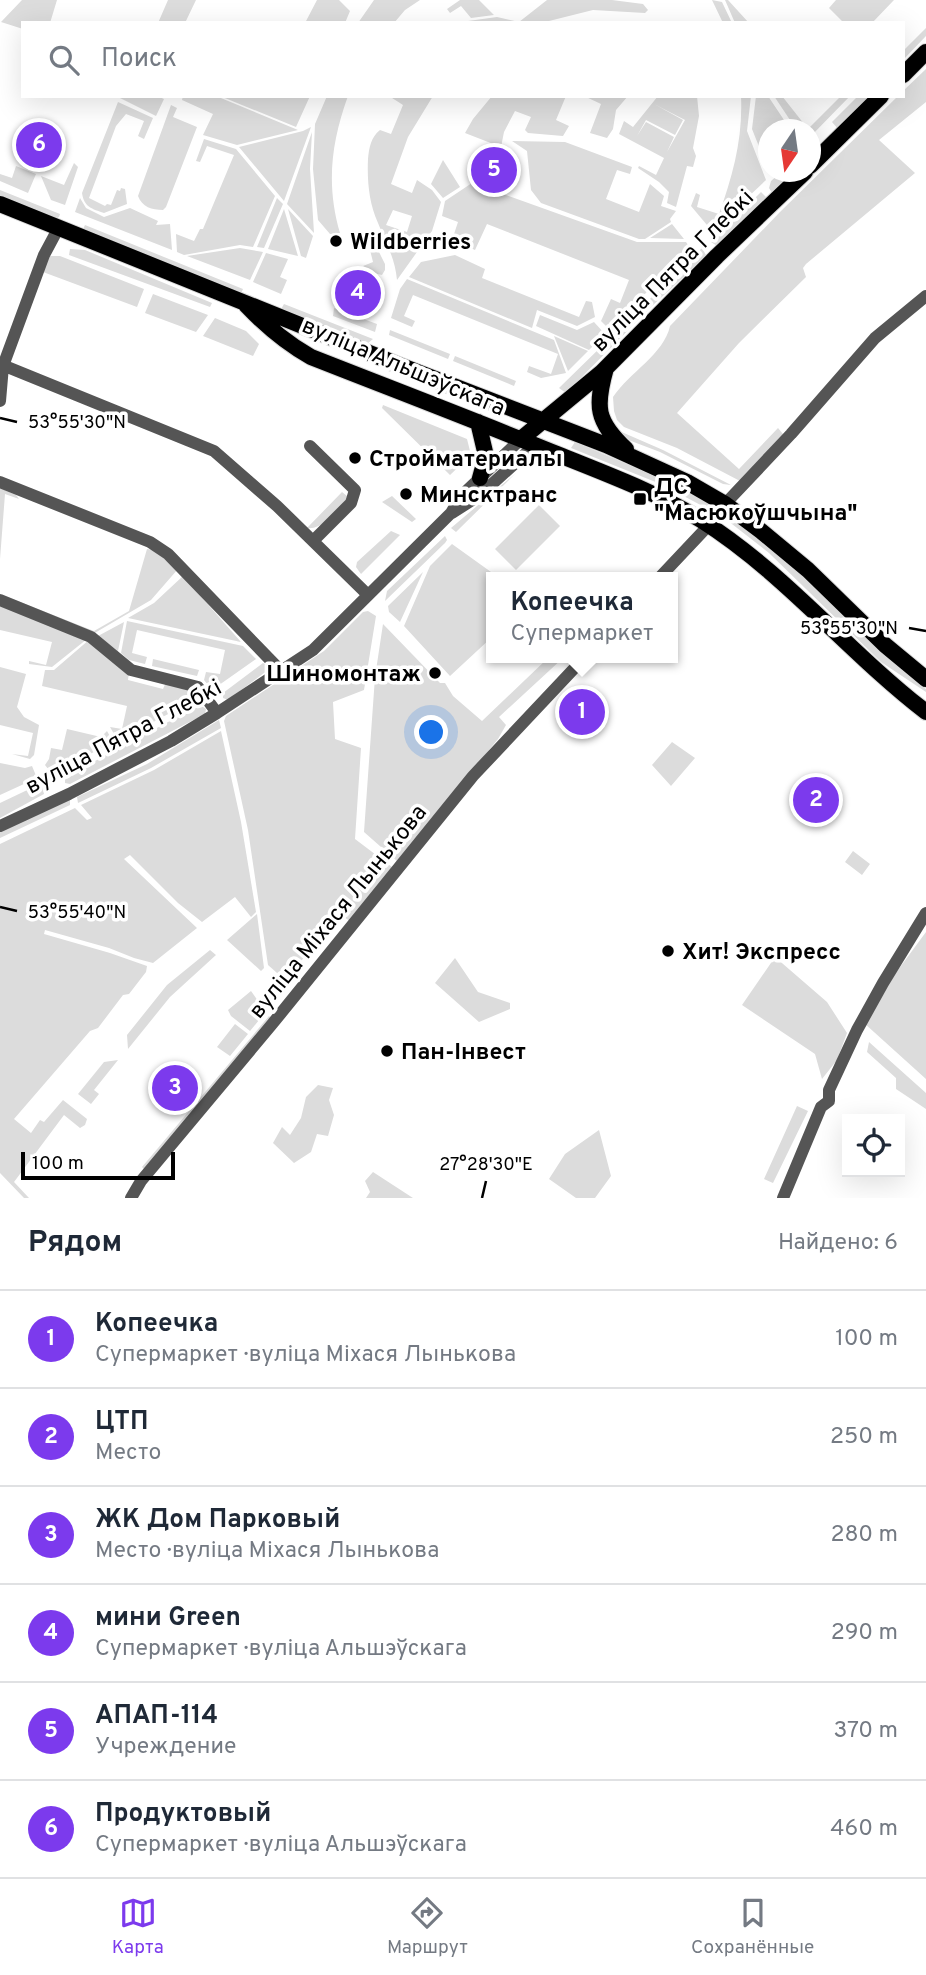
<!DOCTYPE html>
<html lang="ru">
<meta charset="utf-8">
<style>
:root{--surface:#fff;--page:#f6f6f7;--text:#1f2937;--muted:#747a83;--line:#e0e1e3;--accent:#7c3aed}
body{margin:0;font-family:Overpass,sans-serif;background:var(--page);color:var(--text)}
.controls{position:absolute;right:21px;bottom:21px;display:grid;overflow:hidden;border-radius:0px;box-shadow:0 7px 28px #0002}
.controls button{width:63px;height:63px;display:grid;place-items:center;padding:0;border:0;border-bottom:2px solid var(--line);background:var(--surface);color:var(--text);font:35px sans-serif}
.compass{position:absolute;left:758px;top:119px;width:63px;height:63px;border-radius:50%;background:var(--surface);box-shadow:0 7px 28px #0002;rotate:193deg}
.scale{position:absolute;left:21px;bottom:18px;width:154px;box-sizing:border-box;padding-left:7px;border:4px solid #000;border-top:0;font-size:19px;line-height:24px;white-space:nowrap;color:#000;-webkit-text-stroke:5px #fff;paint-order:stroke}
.you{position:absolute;left:432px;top:733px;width:24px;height:24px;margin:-18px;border:5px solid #fff;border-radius:50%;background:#1a73e8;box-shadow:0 0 0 10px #1a73e833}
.badge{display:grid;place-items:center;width:46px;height:46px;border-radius:50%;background:var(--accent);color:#fff;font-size:23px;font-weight:700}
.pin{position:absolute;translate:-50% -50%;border:4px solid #fff;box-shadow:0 2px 7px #0006}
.popup{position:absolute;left:486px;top:572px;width:192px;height:91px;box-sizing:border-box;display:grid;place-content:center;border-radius:0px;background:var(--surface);filter:drop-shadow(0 2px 5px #0005);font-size:23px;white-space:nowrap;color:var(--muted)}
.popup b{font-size:26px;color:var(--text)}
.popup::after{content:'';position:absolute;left:50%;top:100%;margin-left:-14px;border:14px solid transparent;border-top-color:var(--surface)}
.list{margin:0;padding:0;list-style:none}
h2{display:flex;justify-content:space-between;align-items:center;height:91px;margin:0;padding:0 28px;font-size:30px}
h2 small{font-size:23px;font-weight:400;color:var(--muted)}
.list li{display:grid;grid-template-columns:46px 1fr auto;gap:21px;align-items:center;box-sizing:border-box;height:98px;padding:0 28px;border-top:2px solid var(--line)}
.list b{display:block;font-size:26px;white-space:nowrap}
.list p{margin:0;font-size:23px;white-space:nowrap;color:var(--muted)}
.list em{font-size:23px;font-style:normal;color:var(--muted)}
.icon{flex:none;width:38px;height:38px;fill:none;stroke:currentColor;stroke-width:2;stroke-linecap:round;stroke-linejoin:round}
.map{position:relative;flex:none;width:926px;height:1198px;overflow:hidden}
.search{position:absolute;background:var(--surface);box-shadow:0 7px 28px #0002;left:21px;right:21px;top:21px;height:77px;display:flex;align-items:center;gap:18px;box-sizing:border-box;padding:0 24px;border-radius:0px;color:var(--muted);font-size:26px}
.sheet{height:679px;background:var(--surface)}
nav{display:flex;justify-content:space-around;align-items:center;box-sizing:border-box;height:98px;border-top:2px solid var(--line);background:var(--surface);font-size:19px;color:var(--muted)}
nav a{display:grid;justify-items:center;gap:4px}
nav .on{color:var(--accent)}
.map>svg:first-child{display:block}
.green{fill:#dcdcdc;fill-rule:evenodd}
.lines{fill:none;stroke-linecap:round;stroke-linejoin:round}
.major-casing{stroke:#dbdbdb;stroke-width:18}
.minor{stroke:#555;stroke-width:12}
.major{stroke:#000;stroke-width:16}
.ticks{fill:none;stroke:#000;stroke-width:2.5}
.poi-dot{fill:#000;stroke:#fff;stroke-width:2.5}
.labels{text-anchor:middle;stroke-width:7;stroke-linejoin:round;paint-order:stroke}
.poi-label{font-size:23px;font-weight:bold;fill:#000;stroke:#fff;text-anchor:start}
.street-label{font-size:23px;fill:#000;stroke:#fff}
.ticks-label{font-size:18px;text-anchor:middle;fill:#000;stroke:#fff;stroke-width:7;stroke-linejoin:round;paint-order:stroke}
</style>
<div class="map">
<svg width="926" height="1198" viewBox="0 0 926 1198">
<rect width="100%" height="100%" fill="#fff"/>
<!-- green -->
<path class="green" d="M22,0H57L50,23H23V29L1,22Z
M168,0H196L185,23H158Z
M317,0H339L350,11L345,23H305Z
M374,0H420L405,10L394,23H358Z
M460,0H479L494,15L471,18L461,6L450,13L447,9Z
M547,0H612L643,4L648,10L645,13L593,10L541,23L468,21L497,17L519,22Z
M712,0L722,2L732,23H723Z
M725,0H728L749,23H735Z
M836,0H894L872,23H844L829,8Z
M926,28V36L903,60V51Z
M926,69V102L879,140L915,173L806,264L803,268L806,277L739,343L677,413L739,469L778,428L783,434L740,481L677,448L624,427L617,420L614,411L613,397C630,372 664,354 670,326L780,212L898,96H903V91Z
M116,96H157L164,99L156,116Z
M183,96H216L298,130L237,145L203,135L213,114L182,100Z
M220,96H310L296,127Z
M327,96H348C331,143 326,185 340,233L330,234L318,220L313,169L315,124Z
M389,96H433L408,137L391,184L412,193L417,180L432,190L441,202L432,231L397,280C395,258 386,243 378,223C369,203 367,181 368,159C369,148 371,137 380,130L391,134L403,105ZM393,210L412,216L407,232L386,225Z
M492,96H566L556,120L569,126L563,136L528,133L525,130L531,117L515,111L504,132L501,147L465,133L473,119Z
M584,96H628L616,110L613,129L607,138L590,133L601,104Z
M658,96H697L699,116L693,148L696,156L693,167L687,166L676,207L667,203L669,192L659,182L638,168L639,166L656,175L664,158L619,134L624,121L633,127ZM654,104L685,120L667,152L674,137L646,122L637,136L646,120L675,135L683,120Z
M741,96H751L747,131L766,180L712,231L691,206L696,193L700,195L697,207L719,214C733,175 743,138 741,96Z
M756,96H768L790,129L768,130V169L752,129Z
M774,96H782L808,129L841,96H850L811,136L810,130L796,129Z
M858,96H869L838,129L832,122Z
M118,102L153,118L144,139L138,136L144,121L126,114L116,126L89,198L105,206L107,204L111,205L117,190L120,191L121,188L125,189L127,204L104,213C92,209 84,207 82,193Z
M171,105L177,108L173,117L197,127L166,207L163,210C152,210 142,207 138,196Z
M311,127L284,201L239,147L303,131Z
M312,132L310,169L314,233L287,204Z
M204,139L236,149L275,196L253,247L240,245L184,255L177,252L176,234L194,241L200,229H203L234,155L207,146L200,162L196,161Z
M512,141L565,142L632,167L630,174L617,170L606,199L639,212L650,184L664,196L661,206L676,211L670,219L671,222L645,239H639L541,203L531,190L527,151Z
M443,160L460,187L443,198L431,184Z
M74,163L78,167L65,205L51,200L41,176L64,185Z
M16,166L36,174L28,193L0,181V174L12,178Z
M781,172H794L772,193L769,188L771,181Z
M472,183L637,242H686L691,249L609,329L601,321L611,299L620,303L629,280L487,224L475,250L452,240L458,222L442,216L445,201Z
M0,190L60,214L59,217L55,219L0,198Z
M761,192L767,198L717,246L711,242Z
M80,198L86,208L104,217L130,208L158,221L156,225L170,224L172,250L75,212Z
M277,198L283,204L264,248L257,247Z
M284,209L298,256L268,249Z
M288,209L313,236L306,258L301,256Z
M672,224L684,239L650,238Z
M85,225L243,289L240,296L82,231Z
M240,248L263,252L250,280L187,256Z
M377,248L385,264V270L382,275L369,272L363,266L373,262L370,250Z
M702,248L706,255L701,261L652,306L566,393L559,388Z
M70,249L85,250L212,303L210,307L69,255Z
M266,253L288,259L280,277L287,280L281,294L253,282Z
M455,255L485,269L482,278L579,317L586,301L592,302L595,317L577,326L537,310L532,328L409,277L421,262Z
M49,256H60L144,289L137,307L43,272Z
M407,279L554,340L566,373L541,378L527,372L529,366L551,374L558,354L413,295L404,316L415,321L412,327L391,318L400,289Z
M153,294L208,315L196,332L145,313Z
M284,304L373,339L367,344L280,311Z
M334,308L377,324L375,332L333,316Z
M540,315L577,330L594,322L605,334L589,350L536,326Z
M215,318L246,331L259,344L253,356L203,336Z
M390,330L450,354L448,359L389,335Z
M554,336L588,351L568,371Z
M455,356L516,381L514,386L453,361Z
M389,368L494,408L492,412L388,371Z
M383,405L467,439L471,455L450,475L382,408Z
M617,430L663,450L731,485L723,484L660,452L618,436Z
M575,442L702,496L794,566L879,650L926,689V692L881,662L769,553L723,517L663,485L571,448Z
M516,473L456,532L451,528Z
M0,488L16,495L19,499L5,494L0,559Z
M342,492L347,496L346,501C335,512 323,530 307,528Z
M392,496L416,519L412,522L382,502Z
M539,505L560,526L516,570L495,549Z
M391,531L400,535L361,574L356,567L357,562Z
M445,536L447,540L445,543L385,601L387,591Z
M452,544L498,577H491V638L450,676L404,626L430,566Z
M147,549L154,550L178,569L151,600L93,634L0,594L94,631L129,611Z
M423,572L400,622L389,612L388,606Z
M183,576L241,642L128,618L154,603Z
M0,606L87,639L52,667L29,664V661L46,665L52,642L0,630Z
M368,611L376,616L364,690L333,702L335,739L361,748L355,839L392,867L352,922L340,915L285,980L268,965L248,830L224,721L226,716L324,651L363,612Z
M127,621L243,646L256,659L212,690L204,680L206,672L220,674L225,650L137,630L132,653L147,657L145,664L129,660L121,653Z
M124,622L118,651L98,636Z
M383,624L440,683H445L453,696L482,721L548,658H563L499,717L506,725L498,739L398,862L364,832L375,677Z
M90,639L129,672L128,680L163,689L166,682L191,692L196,699L118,741L110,727L122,729L127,706L42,686L45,670H54Z
M153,659L199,670L197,676L152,666Z
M263,663L267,665L268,670L228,700L223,698V693Z
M0,667L26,674L17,707L24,717L39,725L34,755L30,759L12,754L28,756L33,733L0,725Z
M200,705L206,709L205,714L70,784L65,783V777Z
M219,720L221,728L151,768L78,803L77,797L147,764Z
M67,729L101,737L107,731L113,742L52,774L45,765L49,759L51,748L62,750Z
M221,731L241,822L256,912L251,917L235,897L202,922L178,903L130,855L124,859L197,928L153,963L134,958L109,948L45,930L44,934L110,953L147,966L146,972L129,994L123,995L98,1028L90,1031L14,1119L31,1133L40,1120L44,1122L63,1100L87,1119L85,1125L80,1128L64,1115L14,1182L29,1198H24L0,1173V844L75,808L87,820L92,818L81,805L154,770Z
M672,742L695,758L671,786L652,765Z
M0,763L25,768L32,766L37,778L0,795Z
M42,783L44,794L0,818V803Z
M70,798V805L0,838V831Z
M853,851L870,864L862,875L845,862Z
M257,914L264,968L261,971L227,940Z
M926,932V1079L864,1023L878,997Z
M210,950L216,955L170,997L128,1049L127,1035L167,985Z
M775,957L827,1002L847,1033L837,1060L822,1079L815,1054L742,1005Z
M455,958L478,992L510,1003V1009L479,1022L435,983Z
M251,991L263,1008L264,1014L250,1031L231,1016L228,1010Z
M269,1016L271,1018L144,1169L142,1167Z
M235,1024L248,1034L230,1056L217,1047Z
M869,1042L926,1093V1109L896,1089V1078L867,1052Z
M118,1060L94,1090L99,1094L91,1104L78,1094L104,1062Z
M318,1085L333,1088L329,1100L334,1115L328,1136L317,1134L311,1152L294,1163L273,1143L282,1127L290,1135L301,1118L306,1097Z
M797,1106L808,1111L773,1183L764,1179Z
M599,1130L611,1176L595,1198H576L549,1179L565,1154Z
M373,1172L413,1198H366L370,1192L365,1181Z"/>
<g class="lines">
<!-- major casing -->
<g class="major-casing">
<path id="major" d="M903,75L926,52
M810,166L881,96
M0,204L399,365L606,445L687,482L725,504L761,531L808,570L885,645L926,679
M246,305C266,326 286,343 311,357C395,390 479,422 562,456C609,475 658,493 701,520C785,573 848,652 926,712
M606,368C595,407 596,421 626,449
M478,422L486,456L480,478
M521,439L602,372L717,256L805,172"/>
</g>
<!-- minor -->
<path class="minor" d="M0,364L214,451L277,506L368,595
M0,401L3,366L44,255L59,227
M310,446L355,490L351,503L313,541
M0,482L150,542L168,554L281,671
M725,504L791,434L875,338L926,296
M452,513L480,495L535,445
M660,577L709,525
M0,600L91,637L131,670L198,687L217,713
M0,826L69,794L171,741L217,713L313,650L451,513L461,496L521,439
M131,1198L141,1181L273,1023L473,776L584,658
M783,1198L821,1107L829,1101V1090L857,1030L883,983L926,913"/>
<!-- major -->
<use href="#major" class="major"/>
</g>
<!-- ticks -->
<path class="ticks" d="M0,418L17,422M909,628L926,631M0,907L17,911M482,1198L486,1181"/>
<!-- markers -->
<g class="poi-dot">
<circle cx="336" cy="241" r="7"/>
<circle cx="355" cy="458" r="7"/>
<circle cx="406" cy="494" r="7"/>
<rect x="633" y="492" width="14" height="14" rx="3.5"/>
<circle cx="435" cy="673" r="7"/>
<circle cx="668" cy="951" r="7"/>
<circle cx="387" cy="1051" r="7"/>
</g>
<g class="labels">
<!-- poi labels -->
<g class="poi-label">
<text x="350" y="249">Wildberries</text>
<text x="369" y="466">Стройматериалы</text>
<text x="654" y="494">ДС<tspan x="654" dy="26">"Масюкоўшчына"</tspan></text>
<text x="420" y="502">Минсктранс</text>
<text x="421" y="681" text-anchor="end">Шиномонтаж</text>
<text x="682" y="959">Хит! Экспресс</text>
<text x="401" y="1059">Пан-Інвест</text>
</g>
<!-- street labels -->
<g class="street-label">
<text transform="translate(672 270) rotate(-45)" y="8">вуліца Пятра Глебкі</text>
<text transform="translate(404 366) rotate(23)" y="8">вуліца Альшэўскага</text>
<text transform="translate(123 736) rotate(-28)" y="8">вуліца Пятра Глебкі</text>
<text transform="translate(337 911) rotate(-51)" y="8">вуліца Міхася Лынькова</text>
</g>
</g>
<g class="ticks-label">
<text x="77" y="428">53°55'30"N</text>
<text x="849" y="634">53°55'30"N</text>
<text x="77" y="918">53°55'40"N</text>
<text x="486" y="1170">27°28'30"E</text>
</g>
</svg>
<div class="controls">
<button><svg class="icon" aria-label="locate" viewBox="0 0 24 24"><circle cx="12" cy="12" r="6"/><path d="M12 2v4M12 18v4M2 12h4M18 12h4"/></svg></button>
</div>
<svg class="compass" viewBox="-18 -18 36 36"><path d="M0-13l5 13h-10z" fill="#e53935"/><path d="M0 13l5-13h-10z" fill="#747a83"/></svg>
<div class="scale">100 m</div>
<div class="you"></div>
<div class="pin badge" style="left:582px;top:712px">1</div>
<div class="popup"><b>Копеечка</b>Супермаркет</div>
<div class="pin badge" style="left:816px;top:800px">2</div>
<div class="pin badge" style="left:175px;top:1088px">3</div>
<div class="pin badge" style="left:358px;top:293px">4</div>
<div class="pin badge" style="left:494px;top:170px">5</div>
<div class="pin badge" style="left:39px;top:145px">6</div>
<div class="search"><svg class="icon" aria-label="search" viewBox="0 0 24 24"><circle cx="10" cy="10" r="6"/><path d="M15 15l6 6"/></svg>Поиск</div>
</div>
<section class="sheet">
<h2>Рядом<small>Найдено: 6</small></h2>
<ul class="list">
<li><span class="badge">1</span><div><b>Копеечка</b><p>Супермаркет · вуліца Міхася Лынькова</p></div><em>100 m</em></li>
<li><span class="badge">2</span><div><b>ЦТП</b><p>Место</p></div><em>250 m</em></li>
<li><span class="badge">3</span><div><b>ЖК Дом Парковый</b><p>Место · вуліца Міхася Лынькова</p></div><em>280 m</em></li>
<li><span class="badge">4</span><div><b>мини Green</b><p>Супермаркет · вуліца Альшэўскага</p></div><em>290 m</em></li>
<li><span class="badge">5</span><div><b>АПАП-114</b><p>Учреждение</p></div><em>370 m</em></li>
<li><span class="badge">6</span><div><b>Продуктовый</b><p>Супермаркет · вуліца Альшэўскага</p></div><em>460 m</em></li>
</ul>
</section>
<nav>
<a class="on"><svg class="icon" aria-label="map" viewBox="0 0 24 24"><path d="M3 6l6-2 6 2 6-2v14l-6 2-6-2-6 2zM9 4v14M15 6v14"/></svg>Карта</a>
<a><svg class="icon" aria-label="directions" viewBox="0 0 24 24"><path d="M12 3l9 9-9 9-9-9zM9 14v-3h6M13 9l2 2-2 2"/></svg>Маршрут</a>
<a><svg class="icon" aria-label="saved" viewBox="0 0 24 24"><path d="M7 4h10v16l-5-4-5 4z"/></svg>Сохранённые</a>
</nav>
